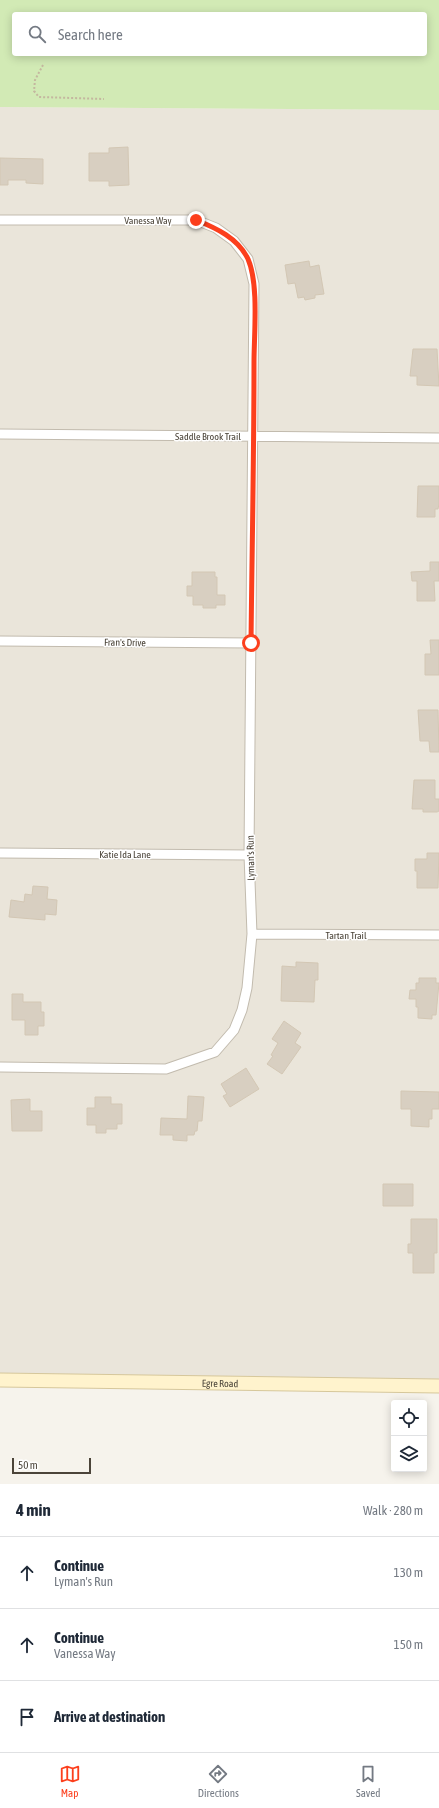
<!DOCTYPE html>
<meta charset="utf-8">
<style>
:root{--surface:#fff;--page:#f6f6f7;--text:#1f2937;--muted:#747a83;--line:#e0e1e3;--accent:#fc3f1d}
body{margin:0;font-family:"Asap Condensed",sans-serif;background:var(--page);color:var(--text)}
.controls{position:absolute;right:12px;bottom:12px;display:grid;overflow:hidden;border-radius:4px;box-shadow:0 2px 10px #0003}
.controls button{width:36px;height:36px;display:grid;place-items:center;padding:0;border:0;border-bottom:1px solid var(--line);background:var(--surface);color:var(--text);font:20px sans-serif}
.scale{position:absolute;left:12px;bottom:10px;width:79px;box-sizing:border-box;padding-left:4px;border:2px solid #4b4439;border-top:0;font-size:11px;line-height:14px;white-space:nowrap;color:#4b4439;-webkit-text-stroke:3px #fff;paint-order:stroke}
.stop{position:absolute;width:12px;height:12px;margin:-9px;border:3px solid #fc3f1d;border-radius:50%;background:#fff}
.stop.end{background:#fc3f1d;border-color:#fff;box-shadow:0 1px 4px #0008}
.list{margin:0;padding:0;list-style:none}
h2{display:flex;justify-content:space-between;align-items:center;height:52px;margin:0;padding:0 16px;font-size:17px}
h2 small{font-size:13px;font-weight:400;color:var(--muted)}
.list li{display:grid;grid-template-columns:26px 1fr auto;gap:12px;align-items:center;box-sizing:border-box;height:72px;padding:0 16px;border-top:1px solid var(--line)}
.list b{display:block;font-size:15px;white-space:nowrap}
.list p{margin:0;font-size:13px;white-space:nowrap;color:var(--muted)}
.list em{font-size:13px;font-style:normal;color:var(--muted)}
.icon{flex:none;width:22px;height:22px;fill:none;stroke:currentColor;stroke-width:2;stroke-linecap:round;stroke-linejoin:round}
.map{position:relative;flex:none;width:439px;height:1484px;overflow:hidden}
.search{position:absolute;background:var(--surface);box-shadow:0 2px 10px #0003;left:12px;right:12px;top:12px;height:44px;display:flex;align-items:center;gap:10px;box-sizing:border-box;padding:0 14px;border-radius:4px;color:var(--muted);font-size:15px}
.sheet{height:268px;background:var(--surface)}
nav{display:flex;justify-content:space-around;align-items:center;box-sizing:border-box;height:56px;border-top:1px solid var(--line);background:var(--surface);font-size:11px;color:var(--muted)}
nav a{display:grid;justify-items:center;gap:2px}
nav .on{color:var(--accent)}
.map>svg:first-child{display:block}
.residential{fill:#eae5da}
.green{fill:#d2eab5;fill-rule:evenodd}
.building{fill:#d8cfc1;stroke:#d3c7b4}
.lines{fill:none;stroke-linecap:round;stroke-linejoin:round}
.street-casing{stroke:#c2bbae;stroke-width:11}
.secondary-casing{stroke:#d6c79b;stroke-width:15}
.path{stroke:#c4b79f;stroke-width:2;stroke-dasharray:2 2;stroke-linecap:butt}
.street{stroke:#fff;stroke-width:9}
.secondary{stroke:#fff3cd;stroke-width:13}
.route{stroke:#fc3f1d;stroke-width:5}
.labels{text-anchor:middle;stroke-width:3;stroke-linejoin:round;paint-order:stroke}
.street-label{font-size:10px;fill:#4b4439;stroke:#fff}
</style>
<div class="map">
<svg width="439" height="1484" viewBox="0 0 439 1484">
<rect width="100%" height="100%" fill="#f6f3ec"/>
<!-- residential -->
<path class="residential" d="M0,107L439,110V1386L0,1380Z"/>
<!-- green -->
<path class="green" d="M0,0H439V110L0,107ZM14,14H425V54H14Z"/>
<!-- building -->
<path class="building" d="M128,147L129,185L109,186V181H89V153H109V148Z
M0,158L43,159V184L26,183V180H8V185H0Z
M309,261L310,267L319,265L324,294L315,295V298L305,300L304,297L298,298L295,283L288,284L285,265Z
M413,349H437L439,386L417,385V376H410Z
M418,486H439V504L438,509H435V517H417Z
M430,562H439V581H434L435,601H417V581H412L411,572L430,571Z
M192,572H215V577H217V595H225V605H216V608H203V605H193V596H187V586H192Z
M430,640H439V675H425V654H431Z
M418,710H438L439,752H430L429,741H420Z
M414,780H435V799H439V811L437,812H423V809H412Z
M427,853H439L438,888H417V871H415V859H427Z
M33,886L48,887L47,899L57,900L56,915L45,914V920L9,917L11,900L24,902L25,894L32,895Z
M296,962L318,963V980H315L314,1002L281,1001L282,966L296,967Z
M419,978H436V983H439L436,1015H432V1019L418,1018V1007H416V999H409L410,990H416V983H419Z
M12,994H23V1002H41V1012H44V1026H38V1035H25V1020H12Z
M284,1021L301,1033L295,1043L301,1047L282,1074L267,1064L273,1056L271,1055L278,1043L272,1039Z
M246,1068L259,1089L230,1107L223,1096L227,1094L221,1084Z
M401,1091L439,1092V1109H432V1119H429V1127L411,1126V1109H401Z
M188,1096L204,1097L202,1121H198L197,1131H195L194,1135H187V1141L173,1140V1135H160L161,1118L187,1119Z
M95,1097H111V1104H122V1124H117V1129H106V1133H96V1125H87V1108H95Z
M30,1099V1111H42V1131H12L11,1100Z
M383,1184H413V1206H383Z
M411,1219H437V1253H434V1273H413V1253H408V1244H411Z"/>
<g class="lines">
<!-- street casing -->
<g class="street-casing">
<path id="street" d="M0,220H196L216,228L234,241L248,259L254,284L249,855L252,934L247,988L242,1010L234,1030L215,1052L166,1069L0,1067
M0,434L439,438
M0,641L251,643
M0,853L249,855
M252,934L439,935"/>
</g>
<!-- secondary casing -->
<g class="secondary-casing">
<g id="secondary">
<path id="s1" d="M0,1380L439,1386"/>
</g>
</g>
<!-- path -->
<path class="path" d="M43,65L35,80L34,91L39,97L104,99"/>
<!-- street -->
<use href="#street" class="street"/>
<!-- secondary -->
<use href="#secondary" class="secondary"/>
</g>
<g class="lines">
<!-- route -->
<path class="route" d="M196,220C216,228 238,238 248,259C259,284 254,334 254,362C254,456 252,549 251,643"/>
</g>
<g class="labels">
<!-- street labels -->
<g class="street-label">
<text x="148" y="224">Vanessa Way</text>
<text x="208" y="440">Saddle Brook Trail</text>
<text transform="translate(125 642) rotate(1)" y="4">Fran's Drive</text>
<text x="125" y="858">Katie Ida Lane</text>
<text transform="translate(250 858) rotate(-91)" y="4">Lyman's Run</text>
<text x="346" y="939">Tartan Trail</text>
<text dy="4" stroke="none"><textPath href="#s1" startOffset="220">Egre Road</textPath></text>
</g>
</g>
</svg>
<div class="controls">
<button><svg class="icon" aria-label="locate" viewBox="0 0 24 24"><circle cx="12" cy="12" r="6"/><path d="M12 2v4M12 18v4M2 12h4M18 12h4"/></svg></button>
<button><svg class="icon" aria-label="layers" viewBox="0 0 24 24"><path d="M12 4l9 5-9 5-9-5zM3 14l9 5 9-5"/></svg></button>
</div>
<div class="scale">50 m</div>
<div class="stop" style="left:251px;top:643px"></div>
<div class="stop end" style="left:196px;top:220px"></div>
<div class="search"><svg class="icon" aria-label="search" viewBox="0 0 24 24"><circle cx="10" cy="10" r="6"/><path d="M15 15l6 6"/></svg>Search here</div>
</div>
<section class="sheet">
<h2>4 min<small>Walk · 280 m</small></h2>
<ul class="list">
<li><svg class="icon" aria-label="ahead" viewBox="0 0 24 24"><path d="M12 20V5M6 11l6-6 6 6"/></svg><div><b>Continue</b><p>Lyman's Run</p></div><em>130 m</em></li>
<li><svg class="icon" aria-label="ahead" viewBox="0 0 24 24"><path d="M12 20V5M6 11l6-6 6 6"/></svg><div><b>Continue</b><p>Vanessa Way</p></div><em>150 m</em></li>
<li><svg class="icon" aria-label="arrive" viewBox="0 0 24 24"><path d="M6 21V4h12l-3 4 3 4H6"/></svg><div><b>Arrive at destination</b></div></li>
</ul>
</section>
<nav>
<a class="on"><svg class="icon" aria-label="map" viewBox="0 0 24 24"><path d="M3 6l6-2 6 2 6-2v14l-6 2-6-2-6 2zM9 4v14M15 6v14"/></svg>Map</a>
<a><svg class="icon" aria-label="directions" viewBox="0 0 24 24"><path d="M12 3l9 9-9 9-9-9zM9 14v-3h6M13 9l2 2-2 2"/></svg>Directions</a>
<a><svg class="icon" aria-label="saved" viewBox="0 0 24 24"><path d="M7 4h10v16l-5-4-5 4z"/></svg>Saved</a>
</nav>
